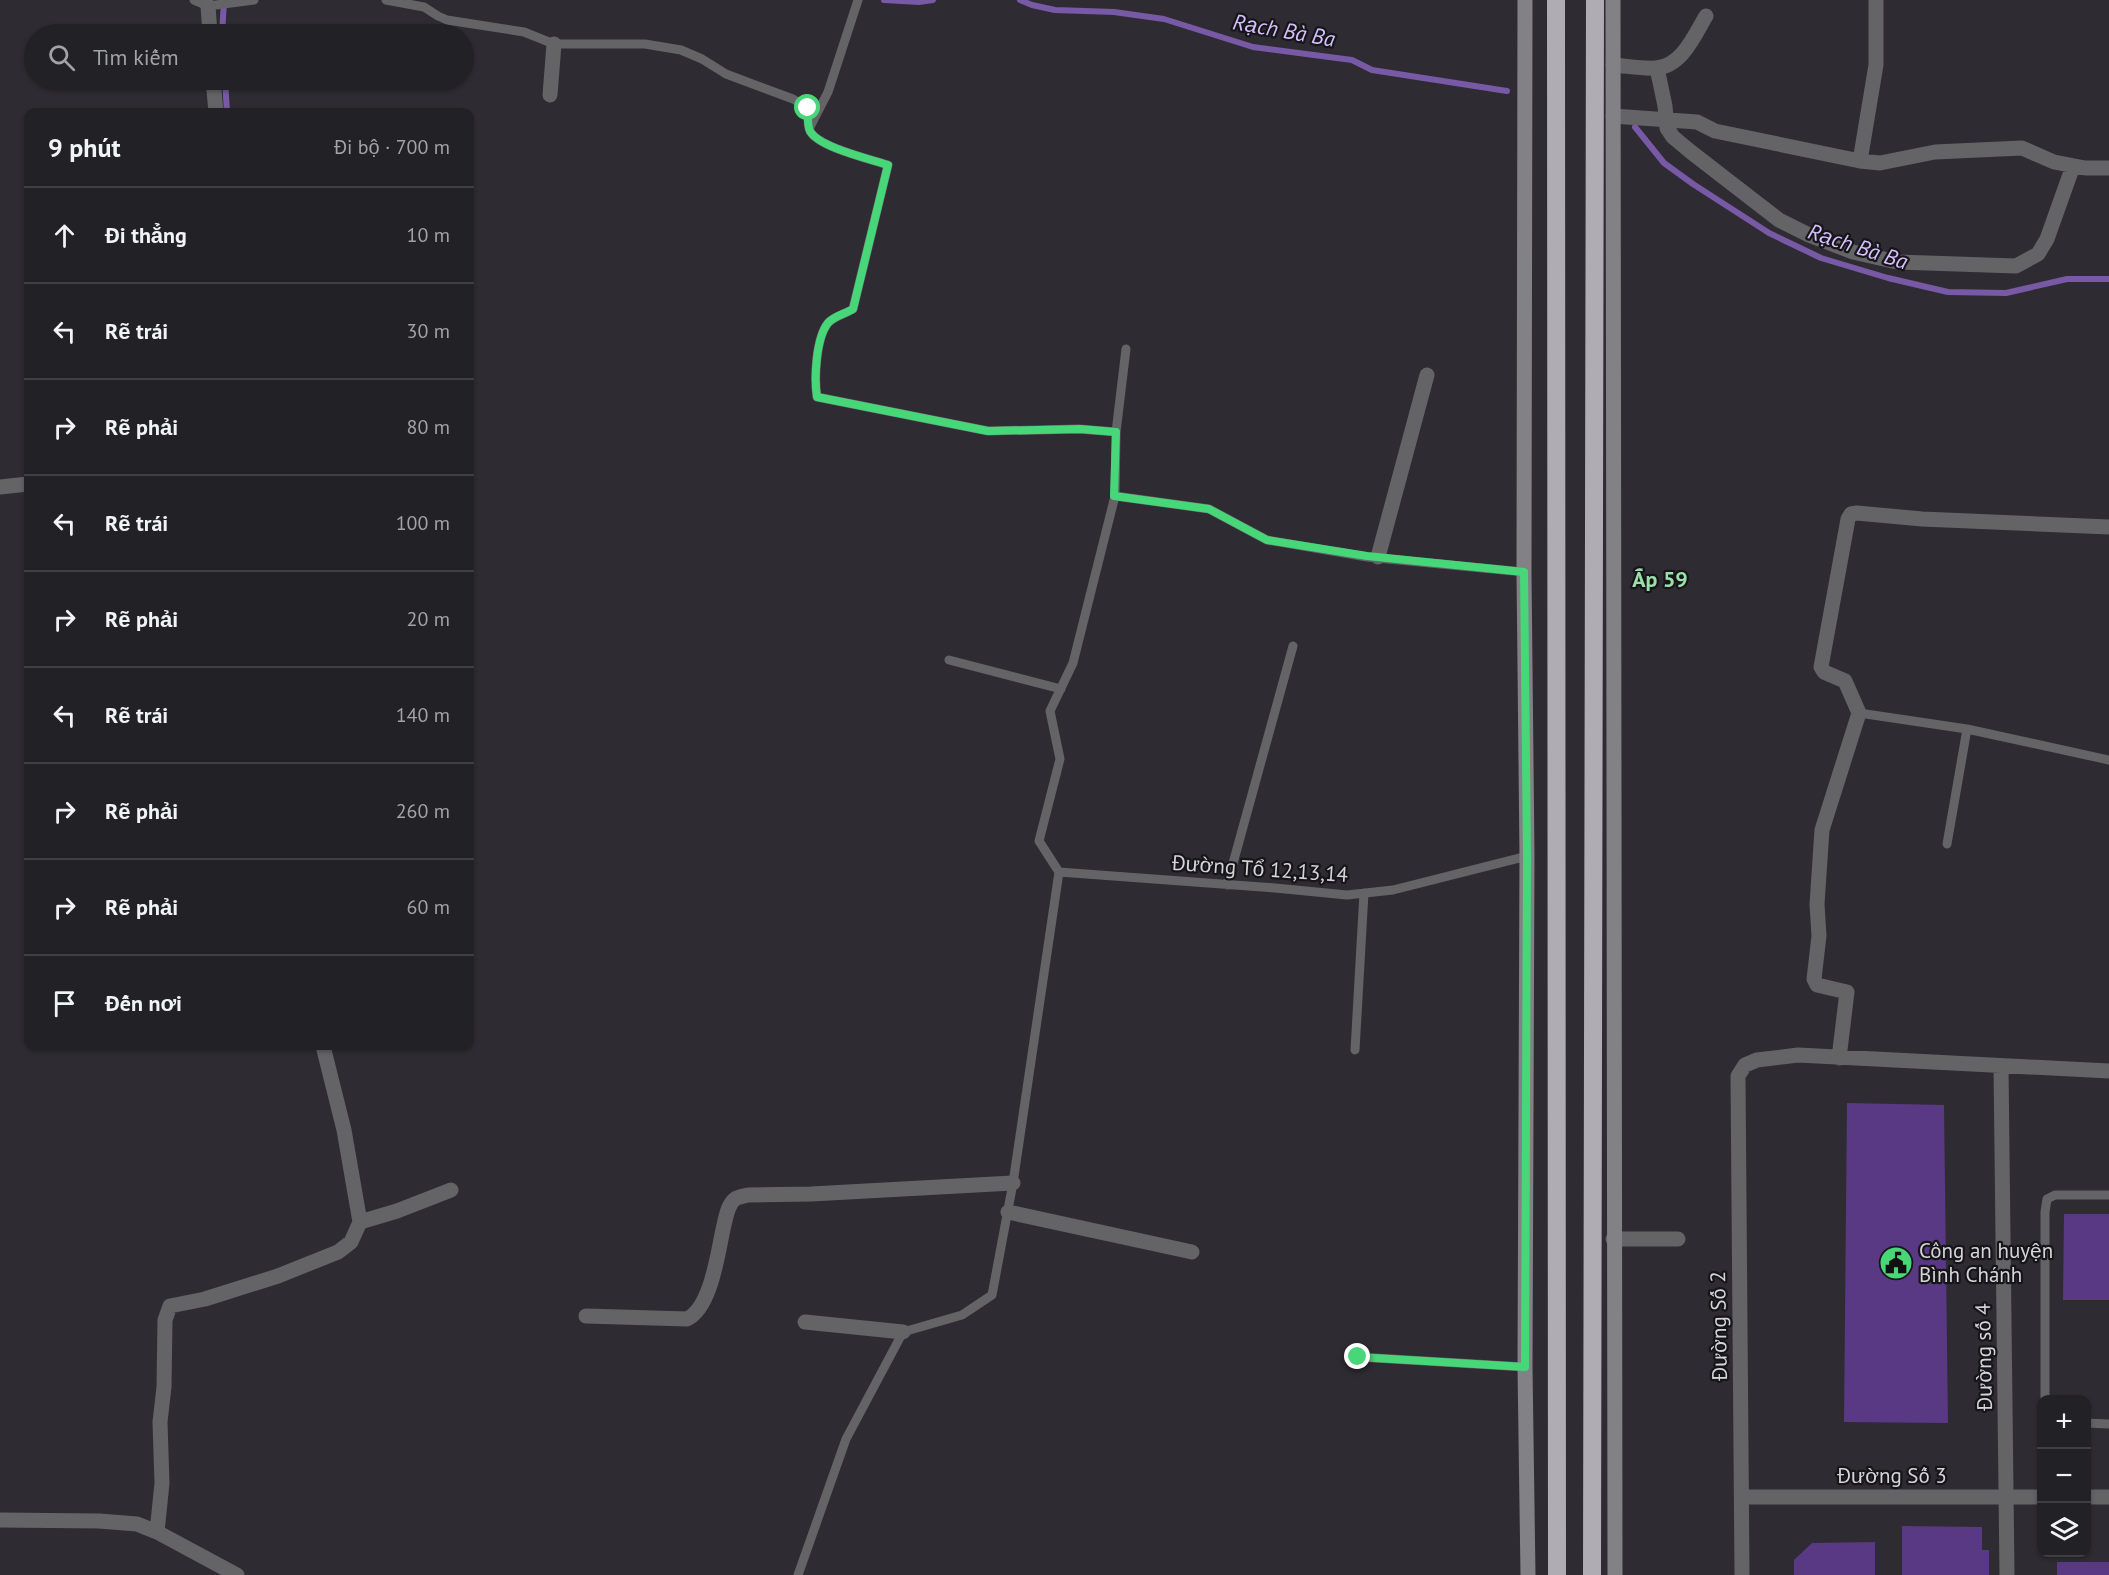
<!DOCTYPE html>
<html lang="vi">
<meta charset="utf-8">
<style>
:root{--surface:#222126;--page:#2a292e;--text:#f1f3f6;--muted:#a2a3a7;--line:#3f3e43}
body{margin:0;font-family:"PT Sans",sans-serif;background:var(--page);color:var(--text)}
.controls{position:absolute;right:18px;bottom:18px;display:grid;overflow:hidden;border-radius:12px;box-shadow:0 2px 4px #0004}
.controls button{width:54px;height:54px;display:grid;place-items:center;padding:0;border:0;border-bottom:2px solid var(--line);background:var(--surface);color:var(--text);font:30px sans-serif}
.stop{position:absolute;width:18px;height:18px;margin:-14px;border:4px solid #47d779;border-radius:50%;background:#fff}
.stop.end{background:#47d779;border-color:#fff;box-shadow:0 2px 6px #0008}
.list{margin:0;padding:0;list-style:none}
h2{display:flex;justify-content:space-between;align-items:center;height:78px;margin:0;padding:0 24px;font-size:26px}
h2 small{font-size:20px;font-weight:400;color:var(--muted)}
.list li{display:grid;grid-template-columns:39px 1fr auto;gap:18px;align-items:center;box-sizing:border-box;height:96px;padding:0 24px;border-top:2px solid var(--line)}
.list b{display:block;font-size:22px;white-space:nowrap}
.list em{font-size:20px;font-style:normal;color:var(--muted)}
.icon{flex:none;width:33px;height:33px;fill:none;stroke:currentColor;stroke-width:2;stroke-linecap:round;stroke-linejoin:round}
.map{position:relative;flex:none;width:2109px;height:1575px;overflow:hidden}
.search{position:absolute;background:var(--surface);box-shadow:0 2px 4px #0004;left:24px;top:24px;width:450px;height:66px;display:flex;align-items:center;gap:15px;box-sizing:border-box;padding:0 21px;border-radius:33px;color:var(--muted);font-size:22px}
.panel{position:absolute;background:var(--surface);box-shadow:0 2px 4px #0004;left:24px;top:108px;width:450px;height:942px;border-radius:12px}
.map>svg:first-child{display:block}
.lines{fill:none;stroke-linecap:round;stroke-linejoin:round}
.stream{stroke:#7859a6;stroke-width:6}
.building{fill:#593983}
.lane{stroke:#646366;stroke-width:9}
.street{stroke:#646366;stroke-width:15}
.secondary{stroke:#828186;stroke-width:15}
.highway{stroke:#afacb4;stroke-width:18}
.route{stroke:#47d779;stroke-width:8}
.labels{text-anchor:middle;stroke-width:4.5;stroke-linejoin:round;paint-order:stroke}
.street-label{font-size:21px;fill:#d5d4d8;stroke:#161518}
.poi-label{font-size:21px;fill:#d5d4d8;stroke:#161518;text-anchor:start}
.water-label{font-size:22px;font-style:italic;fill:#d6bfff;stroke:#161518}
.neighbourhood-label{font-size:22px;font-weight:bold;fill:#9bdfab;stroke:#161518}
</style>
<div class="map">
<svg width="2109" height="1575" viewBox="0 0 2109 1575">
<rect width="100%" height="100%" fill="#2e2c32"/>
<g class="lines">
<!-- stream -->
<path class="stream" d="M884,0L919,2L933,0
M1020,0L1032,5L1055,10L1114,12L1164,19L1253,47L1352,60L1372,70L1507,91
M222,34L224,1
M225,80L227,112
M1635,127L1664,163L1693,184L1769,233L1821,258L1888,278L1948,292L2006,293L2067,279H2109"/>
</g>
<!-- building -->
<path class="building" d="M1847,1103L1944,1105L1948,1423L1844,1422Z
M2064,1214H2109V1300H2063Z
M1902,1526L1982,1527V1550H1989V1575H1902Z
M1875,1542V1575H1794V1560L1812,1543Z
M2057,1562H2109V1575H2057Z"/>
<g class="lines">
<!-- lane -->
<path class="lane" d="M194,0L208,6L254,0
M386,0L424,7L438,16L447,20L524,32L554,44H645L681,50L702,59L726,74L793,99L808,108C808,115 807,125 810,131C818,147 870,159 888,165L853,309C845,314 834,316 828,323C816,338 814,378 817,397L988,431L1079,429L1116,432L1115,496
M810,127L828,92L858,0
M1116,432L1126,349
M949,660L1061,689
M1859,713L1967,729L2109,760
M1947,844L1967,729
M1059,872L1275,888L1347,895L1393,890L1527,856
M1227,885L1293,646
M1355,1050L1364,893
M1358,1357L1525,1367
M2045,1400V1212L2047,1199L2055,1195H2109
M2086,1423L2109,1424
M798,1575L846,1439L903,1332L962,1315L992,1295L1013,1183L1059,872L1039,841L1060,759L1050,711L1073,663L1115,496L1209,509L1267,540L1367,557L1524,572"/>
<!-- street -->
<path class="street" d="M208,6L210,34
M1613,65C1627,66 1642,69 1656,68C1682,66 1694,36 1706,16
M1657,68L1665,106L1667,128L1673,137L1691,152L1779,220L1809,235L1853,252L1897,262L2016,266L2038,254L2047,239L2073,166
M213,80L216,112
M550,95L554,44
M1613,116L1697,122L1715,131L1860,161L1880,163L1935,152L2022,148L2054,162L2085,168H2109
M1860,161L1876,65V0
M0,487L28,484
M1378,557L1427,375
M323,1046L344,1130L360,1222
M1839,1058L1847,992L1817,985L1814,979L1819,936L1817,904L1822,830L1859,713L1845,681L1824,672L1821,667L1848,519L1851,514L1857,513L1922,519L2109,527
M2001,1066L2007,1575
M1008,1212L1192,1252
M1613,1239H1678
M586,1316L687,1319C712,1307 718,1250 724,1225C726,1217 728,1204 735,1199C738,1197 744,1196 748,1195L811,1194L1013,1183
M805,1322L903,1332
M1742,1497H2042
M2086,1497H2109
M0,1520L99,1521L137,1524L157,1532L237,1575
M157,1532L162,1483L160,1422L164,1387L165,1320L170,1306L205,1299L278,1276L338,1252L351,1242L360,1222L397,1211L451,1190
M1742,1575L1738,1076L1745,1065L1757,1060L1798,1055L2109,1071"/>
<!-- secondary -->
<path class="secondary" d="M1525,0L1524,572L1527,856L1525,1367L1528,1575
M1613,0L1615,1575"/>
<!-- highway -->
<path class="highway" d="M1556,0L1557,1575
M1592,1575L1595,0"/>
</g>
<g class="lines">
<!-- route -->
<path class="route" d="M808,108C808,115 807,125 810,131C818,147 870,159 888,165L853,309C845,314 834,316 828,323C816,338 814,378 817,397L988,431L1080,429L1116,432L1114,496L1209,509L1267,540L1367,556L1524,572L1527,856L1525,1367L1358,1357"/>
</g>
<!-- icons -->
<defs>
<g id="civic-disc" transform="scale(1.725)"><circle r="9.5" fill="#47d779" stroke="#161518"/><path d="M-.6-6.5H3V-4.5H.6V-3L4-1V1h2V6H-6V1h2V-1L-.6-3ZM-1.2 2.5V6h2.4V2.5Z" fill="#111"/></g>
</defs>
<g fill-rule="evenodd">
<use href="#civic-disc" x="1896" y="1263"/>
</g>
<g class="labels">
<!-- street labels -->
<g class="street-label">
<text transform="translate(1260 869) rotate(4)" y="7">Đường Tổ 12,13,14</text>
<text transform="translate(1719 1326) rotate(-91)" y="7">Đường Số 2</text>
<text transform="translate(1984 1357) rotate(-91)" y="7">Đường số 4</text>
<text x="1892" y="1483">Đường Số 3</text>
</g>
<!-- poi labels -->
<g class="poi-label">
<text x="1919" y="1258">Công an huyện<tspan x="1919" dy="24">Bình Chánh</tspan></text>
</g>
<!-- water labels -->
<g class="water-label">
<text transform="translate(1284 30) rotate(10)" y="8">Rạch Bà Ba</text>
<text transform="translate(1858 246) rotate(18)" y="8">Rạch Bà Ba</text>
</g>
<!-- neighbourhood labels -->
<g class="neighbourhood-label">
<text x="1660" y="587">Ấp 59</text>
</g>
</g>
</svg>
<div class="controls">
<button>+</button>
<button>−</button>
<button><svg class="icon" aria-label="layers" viewBox="0 0 24 24"><path d="M12 4l9 5-9 5-9-5zM3 14l9 5 9-5"/></svg></button>
</div>
<div class="stop" style="left:808px;top:108px"></div>
<div class="stop end" style="left:1358px;top:1357px"></div>
<div class="search"><svg class="icon" aria-label="search" viewBox="0 0 24 24"><circle cx="10" cy="10" r="6"/><path d="M15 15l6 6"/></svg>Tìm kiếm</div>
<section class="panel">
<h2>9 phút<small>Đi bộ · 700 m</small></h2>
<ul class="list">
<li><svg class="icon" aria-label="ahead" viewBox="0 0 24 24"><path d="M12 20V5M6 11l6-6 6 6"/></svg><div><b>Đi thẳng</b></div><em>10 m</em></li>
<li><svg class="icon" aria-label="left" viewBox="0 0 24 24"><path d="M17 20v-9H6M10 6l-5 5 5 5"/></svg><div><b>Rẽ trái</b></div><em>30 m</em></li>
<li><svg class="icon" aria-label="right" viewBox="0 0 24 24"><path d="M7 20v-9h11M14 6l5 5-5 5"/></svg><div><b>Rẽ phải</b></div><em>80 m</em></li>
<li><svg class="icon" aria-label="left" viewBox="0 0 24 24"><path d="M17 20v-9H6M10 6l-5 5 5 5"/></svg><div><b>Rẽ trái</b></div><em>100 m</em></li>
<li><svg class="icon" aria-label="right" viewBox="0 0 24 24"><path d="M7 20v-9h11M14 6l5 5-5 5"/></svg><div><b>Rẽ phải</b></div><em>20 m</em></li>
<li><svg class="icon" aria-label="left" viewBox="0 0 24 24"><path d="M17 20v-9H6M10 6l-5 5 5 5"/></svg><div><b>Rẽ trái</b></div><em>140 m</em></li>
<li><svg class="icon" aria-label="right" viewBox="0 0 24 24"><path d="M7 20v-9h11M14 6l5 5-5 5"/></svg><div><b>Rẽ phải</b></div><em>260 m</em></li>
<li><svg class="icon" aria-label="right" viewBox="0 0 24 24"><path d="M7 20v-9h11M14 6l5 5-5 5"/></svg><div><b>Rẽ phải</b></div><em>60 m</em></li>
<li><svg class="icon" aria-label="arrive" viewBox="0 0 24 24"><path d="M6 21V4h12l-3 4 3 4H6"/></svg><div><b>Đến nơi</b></div></li>
</ul>
</section>
</div>
